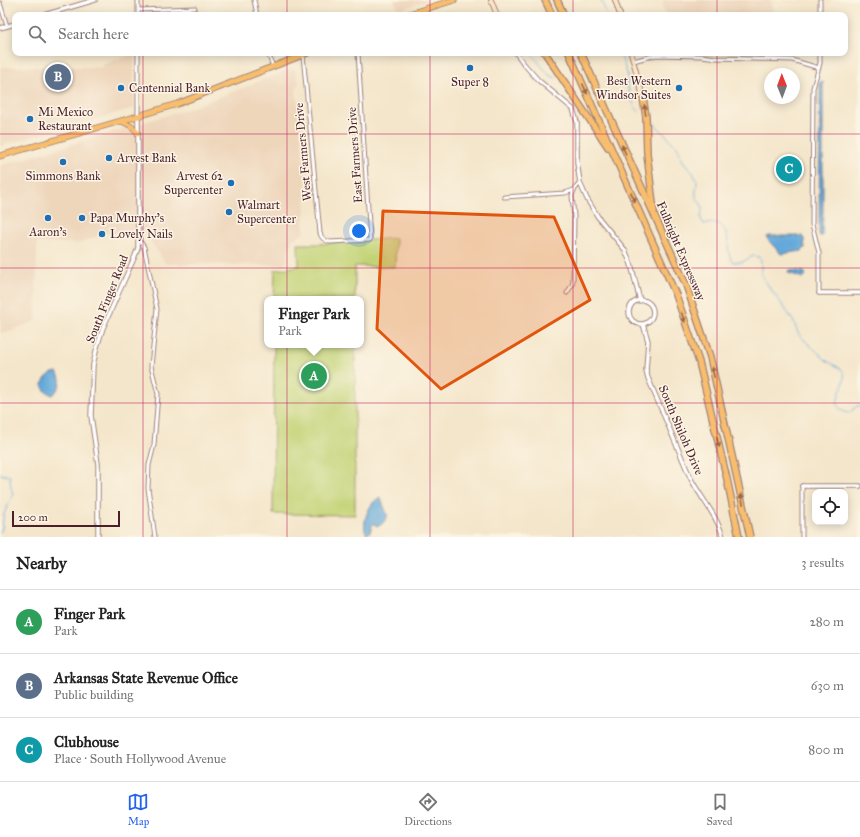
<!DOCTYPE html>
<meta charset="utf-8">
<style>
:root{--surface:#fff;--page:#f2f2f2;--text:#222;--muted:#767676;--line:#e0e0e0;--accent:#2563eb}
body{margin:0;font-family:"IM FELL Great Primer",serif;background:var(--page);color:var(--text)}
.controls{position:absolute;right:12px;bottom:12px;display:grid;overflow:hidden;border-radius:8px;box-shadow:0 2px 10px #0003}
.controls button{width:36px;height:36px;display:grid;place-items:center;padding:0;border:0;border-bottom:1px solid var(--line);background:var(--surface);color:var(--text);font:20px sans-serif}
.compass{position:absolute;left:764px;top:68px;width:36px;height:36px;border-radius:50%;background:var(--surface);box-shadow:0 2px 10px #0003;rotate:359deg}
.scale{position:absolute;left:12px;bottom:10px;width:108px;box-sizing:border-box;padding-left:4px;border:2px solid #4a1f2b;border-top:0;font-size:11px;line-height:14px;white-space:nowrap;color:#4a1f2b;-webkit-text-stroke:3px #fcf5e5;paint-order:stroke}
.you{position:absolute;left:359px;top:231px;width:14px;height:14px;margin:-10px;border:3px solid #fff;border-radius:50%;background:#1a73e8;box-shadow:0 0 0 6px #1a73e833}
.badge{display:grid;place-items:center;width:26px;height:26px;border-radius:50%;background:var(--accent);color:#fff;font-size:13px;font-weight:700}
.pin{position:absolute;translate:-50% -50%;border:2px solid #fff;box-shadow:0 1px 4px #0006}
.popup{position:absolute;left:264px;top:296px;width:100px;height:52px;box-sizing:border-box;display:grid;place-content:center;border-radius:8px;background:var(--surface);filter:drop-shadow(0 1px 3px #0005);font-size:13px;white-space:nowrap;color:var(--muted)}
.popup b{font-size:15px;color:var(--text)}
.popup::after{content:'';position:absolute;left:50%;top:100%;margin-left:-8px;border:8px solid transparent;border-top-color:var(--surface)}
.list{margin:0;padding:0;list-style:none}
h2{display:flex;justify-content:space-between;align-items:center;height:52px;margin:0;padding:0 16px;font-size:17px}
h2 small{font-size:13px;font-weight:400;color:var(--muted)}
.list li{display:grid;grid-template-columns:26px 1fr auto;gap:12px;align-items:center;box-sizing:border-box;height:64px;padding:0 16px;border-top:1px solid var(--line)}
.list b{display:block;font-size:15px;white-space:nowrap}
.list p{margin:0;font-size:13px;white-space:nowrap;color:var(--muted)}
.list em{font-size:13px;font-style:normal;color:var(--muted)}
.icon{flex:none;width:22px;height:22px;fill:none;stroke:currentColor;stroke-width:2;stroke-linecap:round;stroke-linejoin:round}
.map{position:relative;flex:none;width:860px;height:537px;overflow:hidden}
.search{position:absolute;background:var(--surface);box-shadow:0 2px 10px #0003;left:12px;right:12px;top:12px;height:44px;display:flex;align-items:center;gap:10px;box-sizing:border-box;padding:0 14px;border-radius:8px;color:var(--muted);font-size:15px}
.sheet{height:244px;background:var(--surface)}
nav{display:flex;justify-content:space-around;align-items:center;box-sizing:border-box;height:56px;border-top:1px solid var(--line);background:var(--surface);font-size:11px;color:var(--muted)}
nav a{display:grid;justify-items:center;gap:2px}
nav .on{color:var(--accent)}
.map>svg:first-child{display:block}
.built{fill:#eed6bb}
.green{fill:#c2d376;stroke:#867950}
.water{fill:#64a9d9;stroke:#576482}
.lines{fill:none;stroke-linecap:round;stroke-linejoin:round}
.stream{stroke:#64a9d9;stroke-width:1}
.minor-casing{stroke:#9f827b;stroke-width:5}
.tertiary-casing{stroke:#9f827b;stroke-width:5.5}
.secondary-casing{stroke:#9f827b;stroke-width:6}
.primary-casing{stroke:#9f827b;stroke-width:6}
.trunk-casing{stroke:#9f827b;stroke-width:7}
.motorway-casing{stroke:#9f827b;stroke-width:8}
.minor{stroke:#fff;stroke-width:3}
.tertiary{stroke:#fff;stroke-width:3.5}
.secondary{stroke:#fde5c5;stroke-width:4}
.primary{stroke:#f9be6d;stroke-width:4.5}
.trunk{stroke:#f9be6d;stroke-width:5}
.motorway{stroke:#f9be6d;stroke-width:5.5}
.oneway{fill:#996749}
.marked{fill:#e0560e;fill-opacity:0.2;stroke:#e0560e;stroke-width:3;stroke-linejoin:round}
.grid{fill:none;stroke:#c2185b;stroke-width:1;stroke-opacity:0.55}
.poi-dot{fill:#1f6fb2;stroke:#fcf5e5;stroke-width:1.5}
.labels{text-anchor:middle;stroke-width:3;stroke-linejoin:round;paint-order:stroke}
.poi-label{font-size:12px;fill:#4a1f2b;stroke:#fcf5e5;text-anchor:start}
.street-label{font-size:12px;fill:#4a1f2b;stroke:#fcf5e5}
</style>
<div class="map">
<svg width="860" height="537" viewBox="0 0 860 537">
<rect width="100%" height="100%" fill="#fcf5e5"/>
<filter id="ink" filterUnits="userSpaceOnUse"><feTurbulence type="fractalNoise" baseFrequency=".025" numOctaves="2"/><feDisplacementMap in="SourceGraphic" scale="8" xChannelSelector="R" yChannelSelector="G"/><feConvolveMatrix kernelMatrix="1 2 1 2 8 2 1 2 1" color-interpolation-filters="sRGB"/></filter>
<filter id="wash" filterUnits="userSpaceOnUse"><feTurbulence type="fractalNoise" baseFrequency=".012" numOctaves="4" result="noise"/><feDisplacementMap in="SourceGraphic" scale="16" xChannelSelector="R" yChannelSelector="G"/><feGaussianBlur stdDeviation="0.9" result="paint"/><feColorMatrix in="noise" values="0 0 0 0 0 0 0 0 0 0 0 0 0 0 0 0 0 1.4 0 .05"/><feComposite in="paint" operator="in"/></filter>
<g filter="url(#wash)">
<rect width="100%" height="100%" fill="#f4e6cb"/>
<!-- built -->
<path class="built" d="M394,0H429L399,10Z
M662,0H771L774,15H665Z
M671,53H780L781,55L714,54L713,58L672,55Z
M134,54V108L0,146V67H103V64Z
M294,68L299,82L296,91L306,181L304,233L292,239L285,265L166,264L144,231L104,233L81,243H37L36,321L4,333H0V166L188,109Z"/>
<!-- green -->
<path class="green" d="M396,238L395,267L355,266V299H274L275,270L299,266L298,244H318Z
M274,345H355V515L273,514Z"/>
<!-- water -->
<path class="water" d="M820,82H823V211L822,236H820L819,234Z
M769,236H802L804,239L805,248L802,251L781,254L768,240L767,237Z
M790,270L804,272L806,275L803,278L789,273L788,271Z
M57,372C63,381 60,389 52,395L45,391L42,385C45,378 49,373 57,372Z
M379,498L381,499L387,514V518C384,521 382,526 377,526L373,523L370,532L367,534C360,526 369,502 379,498Z"/>
<g class="lines">
<!-- stream -->
<path class="stream" d="M601,0L607,15
M531,53L549,75L556,78
M620,53L628,76L627,85L635,108L639,111
M620,85H627
M655,124L672,142L677,146L683,161L693,173L697,181C697,186 695,192 696,197C697,200 701,203 702,206C704,213 697,216 704,224L717,223C734,232 723,249 733,262H742L753,256L759,257C764,264 759,268 762,275C770,291 783,304 792,319C796,325 796,331 800,336C809,344 818,353 827,361C833,365 842,367 844,374C847,386 825,409 849,413L857,406H860
M0,474L10,476L11,488L13,494L4,514L2,528L0,532"/>
</g>
</g>
<g filter="url(#ink)">
<g class="lines">
<!-- minor casing -->
<g class="minor-casing">
<path id="minor" d="M138,0V15
M254,0L257,15
M0,3L7,26
M138,10L195,8
M820,15V0
M268,53L273,67
M303,55L320,233C321,238 324,240 330,242L370,240L358,53
M633,61L656,55L702,56L716,58L792,60L819,68
M138,116V53
M504,197L565,193L574,190L580,183
M139,240L144,247L157,309L151,366L158,394L154,445L149,465L148,488L155,537
M567,293L572,285L573,281L574,216L572,196L574,190
M819,293V253L812,224L813,88L820,63V53
M802,537V486"/>
</g>
<!-- tertiary casing -->
<g class="tertiary-casing">
<path id="tertiary" d="M44,15L95,0
M0,28L15,24
M516,53L524,64L538,80L573,109L577,122V162L580,183L587,199L598,217L625,250L631,264L640,301
M819,293H860
M629 312a12 12 0 1 1 24 0a12 12 0 1 1-24 0Z
M643,324L648,341L646,370L648,378L690,477C700,497 717,515 723,537
M802,486H860
M98,537V464L91,416L93,365L97,347L103,328L135,256L138,248V116"/>
</g>
<!-- secondary casing -->
<g class="secondary-casing">
<path id="secondary" d="M491,0L497,15
M615,0L620,15
M631,53L643,97"/>
</g>
<!-- primary casing -->
<g class="primary-casing">
<path id="primary" d="M121,121L131,126L138,133"/>
</g>
<!-- trunk casing -->
<g class="trunk-casing">
<path id="trunk" d="M406,15L454,0
M0,156L138,116L177,104L308,53"/>
</g>
<!-- motorway casing -->
<g class="motorway-casing">
<path id="motorway" d="M545,0L552,15
M557,0L564,15
M545,53L608,147
M569,53L676,295L699,362L727,479L739,537
M581,53L686,285L710,357L750,537
M643,97L646,117L647,154L654,212"/>
</g>
<!-- minor -->
<use href="#minor" class="minor"/>
<!-- tertiary -->
<use href="#tertiary" class="tertiary"/>
<!-- secondary -->
<use href="#secondary" class="secondary"/>
<!-- primary -->
<use href="#primary" class="primary"/>
<!-- trunk -->
<use href="#trunk" class="trunk"/>
<!-- motorway -->
<use href="#motorway" class="motorway"/>
</g>
<!-- one-way arrows -->
<defs><path id="oneway-solid" d="M-6-.8H1V-3.2L6.5 0L1 3.2V.8H-6Z"/></defs>
<g class="oneway">
<use href="#oneway-solid" transform="translate(585 89) rotate(66)"/>
<use href="#oneway-solid" transform="translate(645 110) rotate(-98)"/>
<use href="#oneway-solid" transform="translate(624 150) rotate(-114)"/>
<use href="#oneway-solid" transform="translate(633 197) rotate(66)"/>
<use href="#oneway-solid" transform="translate(683 317) rotate(71)"/>
<use href="#oneway-solid" transform="translate(713 372) rotate(-103)"/>
<use href="#oneway-solid" transform="translate(718 442) rotate(76)"/>
<use href="#oneway-solid" transform="translate(742 499) rotate(-102)"/>
</g>
</g>
<!-- marked area -->
<path class="marked" d="M383,211L554,217L590,300L441,389L377,329Z"/>
<!-- grid -->
<path class="grid" d="M143,0V15M287,0V15M430,0V15M573,0V15M717,0V15M143,53V537M287,53V537M430,53V537M573,53V537M717,53V537M0,134H860M0,268H860M0,403H860"/>
<!-- markers -->
<g class="poi-dot">
<circle cx="470" cy="68" r="4"/>
<circle cx="121" cy="88" r="4"/>
<circle cx="679" cy="88" r="4"/>
<circle cx="30" cy="119" r="4"/>
<circle cx="109" cy="158" r="4"/>
<circle cx="63" cy="162" r="4"/>
<circle cx="231" cy="183" r="4"/>
<circle cx="229" cy="212" r="4"/>
<circle cx="48" cy="218" r="4"/>
<circle cx="82" cy="218" r="4"/>
<circle cx="102" cy="234" r="4"/>
</g>
<g class="labels">
<!-- poi labels -->
<g class="poi-label">
<text x="671" y="85" text-anchor="end">Best Western<tspan x="671" dy="14">Windsor Suites</tspan></text>
<text x="470" y="86" text-anchor="middle">Super 8</text>
<text x="129" y="92">Centennial Bank</text>
<text x="38" y="116">Mi Mexico<tspan x="38" dy="14">Restaurant</tspan></text>
<text x="117" y="162">Arvest Bank</text>
<text x="63" y="180" text-anchor="middle">Simmons Bank</text>
<text x="223" y="180" text-anchor="end">Arvest 62<tspan x="223" dy="14">Supercenter</tspan></text>
<text x="237" y="209">Walmart<tspan x="237" dy="14">Supercenter</tspan></text>
<text x="90" y="222">Papa Murphy's</text>
<text x="48" y="236" text-anchor="middle">Aaron's</text>
<text x="110" y="238">Lovely Nails</text>
</g>
<!-- street labels -->
<g class="street-label">
<text transform="translate(303 152) rotate(-95)" y="4">West Farmers Drive</text>
<text transform="translate(355 155) rotate(-94)" y="4">East Farmers Drive</text>
<text transform="translate(681 251) rotate(67)" y="4">Fulbright Expressway</text>
<text transform="translate(107 299) rotate(-68)" y="4">South Finger Road</text>
<text transform="translate(681 430) rotate(67)" y="4">South Shiloh Drive</text>
</g>
</g>
</svg>
<div class="controls">
<button><svg class="icon" aria-label="locate" viewBox="0 0 24 24"><circle cx="12" cy="12" r="6"/><path d="M12 2v4M12 18v4M2 12h4M18 12h4"/></svg></button>
</div>
<svg class="compass" viewBox="-18 -18 36 36"><path d="M0-13l5 13h-10z" fill="#e53935"/><path d="M0 13l5-13h-10z" fill="#767676"/></svg>
<div class="scale">200 m</div>
<div class="you"></div>
<div class="pin badge" style="left:314px;top:376px;background:#2e9e5b">A</div>
<div class="popup"><b>Finger Park</b>Park</div>
<div class="pin badge" style="left:58px;top:77px;background:#5c6f8a">B</div>
<div class="pin badge" style="left:789px;top:169px;background:#0f9aa8">C</div>
<div class="search"><svg class="icon" aria-label="search" viewBox="0 0 24 24"><circle cx="10" cy="10" r="6"/><path d="M15 15l6 6"/></svg>Search here</div>
</div>
<section class="sheet">
<h2>Nearby<small>3 results</small></h2>
<ul class="list">
<li><span class="badge" style="background:#2e9e5b">A</span><div><b>Finger Park</b><p>Park</p></div><em>280 m</em></li>
<li><span class="badge" style="background:#5c6f8a">B</span><div><b>Arkansas State Revenue Office</b><p>Public building</p></div><em>630 m</em></li>
<li><span class="badge" style="background:#0f9aa8">C</span><div><b>Clubhouse</b><p>Place · South Hollywood Avenue</p></div><em>800 m</em></li>
</ul>
</section>
<nav>
<a class="on"><svg class="icon" aria-label="map" viewBox="0 0 24 24"><path d="M3 6l6-2 6 2 6-2v14l-6 2-6-2-6 2zM9 4v14M15 6v14"/></svg>Map</a>
<a><svg class="icon" aria-label="directions" viewBox="0 0 24 24"><path d="M12 3l9 9-9 9-9-9zM9 14v-3h6M13 9l2 2-2 2"/></svg>Directions</a>
<a><svg class="icon" aria-label="saved" viewBox="0 0 24 24"><path d="M7 4h10v16l-5-4-5 4z"/></svg>Saved</a>
</nav>
